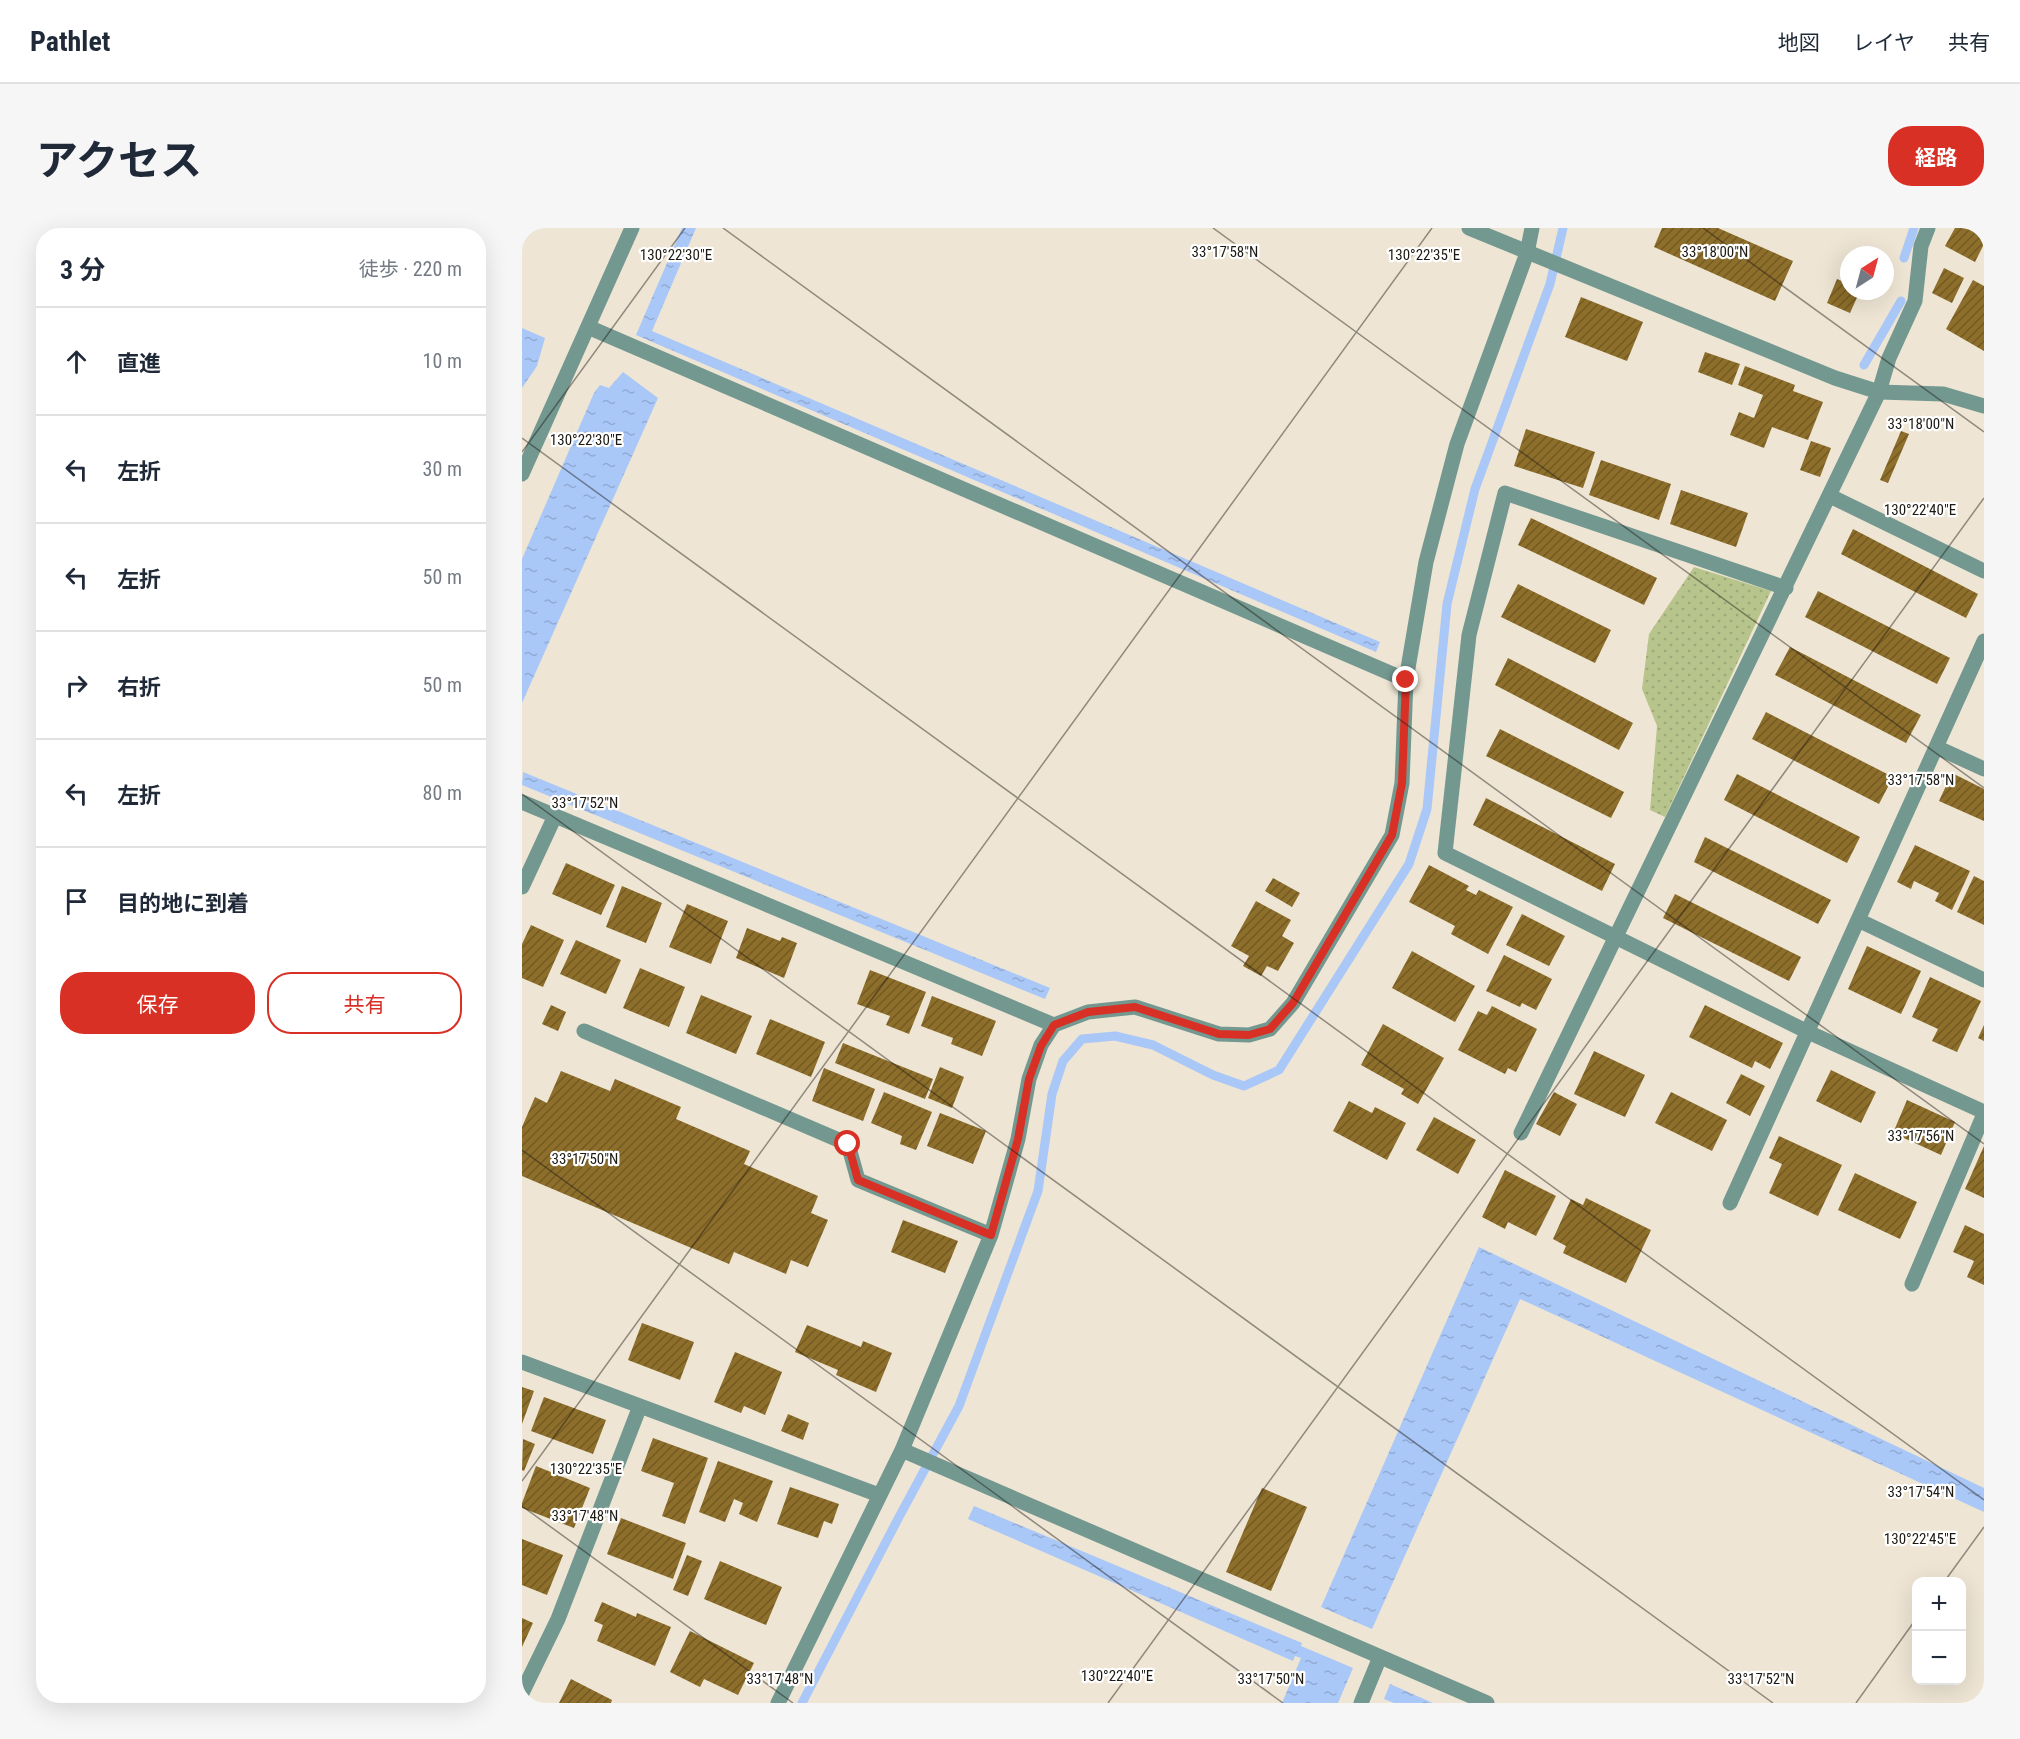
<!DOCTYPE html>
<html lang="ja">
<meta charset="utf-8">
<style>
:root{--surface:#fff;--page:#f6f6f7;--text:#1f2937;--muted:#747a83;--line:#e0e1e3;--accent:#d93025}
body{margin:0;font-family:"Roboto Condensed","Noto Sans JP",sans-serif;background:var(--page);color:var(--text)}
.controls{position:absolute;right:18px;bottom:18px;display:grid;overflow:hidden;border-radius:12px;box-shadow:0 6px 24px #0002}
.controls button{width:54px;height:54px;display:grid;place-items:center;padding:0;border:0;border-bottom:2px solid var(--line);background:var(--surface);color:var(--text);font:30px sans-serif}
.compass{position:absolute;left:1318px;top:18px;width:54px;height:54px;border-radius:50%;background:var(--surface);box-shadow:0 6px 24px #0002;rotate:36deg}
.stop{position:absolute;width:18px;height:18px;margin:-14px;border:4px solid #d93025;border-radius:50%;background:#fff}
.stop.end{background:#d93025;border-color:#fff;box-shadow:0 2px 6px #0008}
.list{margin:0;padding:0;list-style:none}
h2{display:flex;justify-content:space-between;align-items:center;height:78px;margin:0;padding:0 24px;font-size:26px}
h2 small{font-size:20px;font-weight:400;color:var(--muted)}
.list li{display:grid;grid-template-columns:39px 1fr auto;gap:18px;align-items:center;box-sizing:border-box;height:108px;padding:0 24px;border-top:2px solid var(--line)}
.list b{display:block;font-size:22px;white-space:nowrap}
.list em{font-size:20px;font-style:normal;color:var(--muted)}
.actions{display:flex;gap:12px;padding:18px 24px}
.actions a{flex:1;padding:14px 0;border:2px solid var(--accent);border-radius:24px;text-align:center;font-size:21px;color:var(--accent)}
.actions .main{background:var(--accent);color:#fff}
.icon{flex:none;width:33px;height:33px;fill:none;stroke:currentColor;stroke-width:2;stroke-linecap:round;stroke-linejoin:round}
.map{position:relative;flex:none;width:1462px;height:1475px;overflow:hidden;border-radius:24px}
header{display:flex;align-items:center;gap:36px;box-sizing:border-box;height:84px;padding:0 30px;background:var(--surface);border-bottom:2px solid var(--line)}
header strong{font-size:28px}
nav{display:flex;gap:33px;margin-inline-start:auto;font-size:21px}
.intro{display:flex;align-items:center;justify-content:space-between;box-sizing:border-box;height:144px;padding:0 36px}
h1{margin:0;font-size:42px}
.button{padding:15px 27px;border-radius:24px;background:var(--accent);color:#fff;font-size:21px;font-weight:700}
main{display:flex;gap:36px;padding:0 36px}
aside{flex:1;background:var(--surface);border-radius:24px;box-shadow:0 6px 24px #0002}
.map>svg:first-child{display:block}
.green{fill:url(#green-dots)}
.water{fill:url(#water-ripples)}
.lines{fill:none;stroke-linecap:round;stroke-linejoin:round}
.stream{stroke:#a9c7f7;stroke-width:9}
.building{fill:url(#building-hatch)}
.minor{stroke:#739890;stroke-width:15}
.tertiary{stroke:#739890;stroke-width:15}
.route{stroke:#d93025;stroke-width:8}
.ticks{fill:none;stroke:#1d1913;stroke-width:1.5;stroke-opacity:0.45}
.ticks-label{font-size:15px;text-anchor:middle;fill:#1d1913;stroke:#fff;stroke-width:4.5;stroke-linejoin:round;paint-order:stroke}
</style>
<header>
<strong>Pathlet</strong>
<nav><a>地図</a><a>レイヤ</a><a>共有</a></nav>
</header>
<div class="intro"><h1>アクセス</h1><a class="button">経路</a></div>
<main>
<aside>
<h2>3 分<small>徒歩 · 220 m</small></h2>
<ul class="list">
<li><svg class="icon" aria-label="ahead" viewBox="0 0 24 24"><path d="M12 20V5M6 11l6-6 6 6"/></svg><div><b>直進</b></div><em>10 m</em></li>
<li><svg class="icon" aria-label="left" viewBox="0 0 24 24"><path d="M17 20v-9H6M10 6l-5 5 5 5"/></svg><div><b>左折</b></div><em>30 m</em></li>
<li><svg class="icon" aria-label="left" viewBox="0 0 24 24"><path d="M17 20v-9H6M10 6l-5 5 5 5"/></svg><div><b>左折</b></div><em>50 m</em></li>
<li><svg class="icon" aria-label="right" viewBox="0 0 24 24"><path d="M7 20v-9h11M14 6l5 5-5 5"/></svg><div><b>右折</b></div><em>50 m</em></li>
<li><svg class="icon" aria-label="left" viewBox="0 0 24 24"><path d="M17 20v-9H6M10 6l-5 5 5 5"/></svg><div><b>左折</b></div><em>80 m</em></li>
<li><svg class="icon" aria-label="arrive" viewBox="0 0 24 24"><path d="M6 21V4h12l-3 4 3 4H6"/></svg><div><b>目的地に到着</b></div></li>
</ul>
<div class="actions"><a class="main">保存</a><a>共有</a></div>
</aside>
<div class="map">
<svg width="1462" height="1475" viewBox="0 0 1462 1475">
<defs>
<pattern id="green-dots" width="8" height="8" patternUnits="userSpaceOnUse" patternTransform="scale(1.5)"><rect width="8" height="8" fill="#b7c58c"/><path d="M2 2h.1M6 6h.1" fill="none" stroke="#9da978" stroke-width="1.8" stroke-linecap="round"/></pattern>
<pattern id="water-ripples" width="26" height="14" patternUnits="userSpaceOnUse" patternTransform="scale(1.5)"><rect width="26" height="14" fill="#a9c7f7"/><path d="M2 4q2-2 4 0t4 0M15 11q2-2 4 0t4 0" fill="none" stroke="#91aad3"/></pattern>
<pattern id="building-hatch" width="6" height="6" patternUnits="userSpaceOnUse" patternTransform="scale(1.5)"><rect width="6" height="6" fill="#8d6e2a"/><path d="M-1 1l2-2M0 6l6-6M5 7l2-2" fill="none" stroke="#735a23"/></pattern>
</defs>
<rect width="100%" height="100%" fill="#eee5d4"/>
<!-- green -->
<path class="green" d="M1172,339L1249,363L1143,589L1128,582L1135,498L1120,461L1127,406Z"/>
<!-- water -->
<path class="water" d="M160,0H174L130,103L858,414L854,424L114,107Z
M0,100L23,110L15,138L0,160Z
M101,144L136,170L0,475V331L72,165L78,157L87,160Z
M1,544L528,760L523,771L0,557Z
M957,1019L1462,1260V1284L998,1071L850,1401L799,1379Z
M452,1278L780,1415L779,1418L831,1440L816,1475H760L779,1430L773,1428L771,1433L446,1291Z
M868,1456L911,1475H872L862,1471Z"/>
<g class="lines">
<!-- stream -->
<path class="stream" d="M1382,30L1392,0
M1342,137L1379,73
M280,1475L377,1289L437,1178L516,963L530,866L541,833L560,811L593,808L631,817L691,847L722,858L757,842L887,636L905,581L925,376L953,261L1028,56L1041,0"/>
</g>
<!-- building -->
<path class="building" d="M1140,0H1196L1271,33L1253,73L1132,19Z
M1433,0H1462V16L1453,34L1423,18Z
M1422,40L1442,50L1430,75L1410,65Z
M1315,51L1327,56V63H1338L1328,85L1305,75Z
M1451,52L1462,58V123L1424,101Z
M1059,69L1121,94L1105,133L1043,109Z
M1183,124L1218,136L1210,157L1176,144Z
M1223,138L1273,157L1271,163L1301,174L1286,212L1250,199L1242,220L1208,207L1217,184L1232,190L1241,167L1216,157Z
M1004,201L1073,224L1061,260L992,238Z
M1379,203L1387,206L1366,255L1358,252Z
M1289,213L1309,220L1298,249L1278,242Z
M1079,232L1149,256L1137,292L1067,267Z
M1159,262L1226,285L1214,319L1148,296Z
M1009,290L1135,350L1122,377L996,317Z
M1331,301L1456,366L1444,390L1319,326Z
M996,356L1089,402L1073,435L979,389Z
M1296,363L1428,430L1415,456L1283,389Z
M1268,419L1399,487L1384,515L1253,447Z
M986,430L1111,495L1097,522L973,457Z
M1244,484L1371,549L1357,576L1230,511Z
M978,501L1102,564L1089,590L964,528Z
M1430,545L1462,561V593L1417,573Z
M1215,546L1338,609L1325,635L1202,572Z
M964,570L1093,636L1080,663L951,597Z
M1183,609L1309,672L1296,696L1172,634Z
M1393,617L1448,643L1430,682L1413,673L1417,665L1392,653L1389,661L1375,654Z
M44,635L93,657L79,687L30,666Z
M907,637L947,658L944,662L954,667L957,662L991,679L966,726L929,706L933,698L887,674Z
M1452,648L1462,653V697L1435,684Z
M751,650L778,665L770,679L743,663Z
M100,658L140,675L124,715L84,699Z
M1153,666L1279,729L1267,753L1141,690Z
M734,673L769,692L760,708L772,715L756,743L745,738L739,748L721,738L727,728L709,718Z
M165,676L206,693L189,736L147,719Z
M1000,686L1043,708L1027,738L984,717Z
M9,697L42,712L21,759L0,750V716Z
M225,700L258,713L260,709L275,715L262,750L214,730Z
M54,712L99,732L84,766L38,746Z
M1345,718L1399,743L1379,786L1326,761Z
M890,723L953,758L933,794L870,760Z
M982,727L1030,751L1014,782L1000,775L998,779L964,763Z
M118,740L163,759L147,799L101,780Z
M348,742L404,764L387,806L364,797L368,788L335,776Z
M1408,749L1459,773L1435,824L1410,813L1416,801L1390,789Z
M179,767L230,788L214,826L164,805Z
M410,768L474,793L460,828L429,816L431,810L399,798Z
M29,777L44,784L36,803L20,796Z
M1183,777L1261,815L1248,841L1233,833L1230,840L1167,809Z
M970,778L1015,801L994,844L986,840L983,846L936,822L956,783L965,787Z
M248,791L303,814L289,849L234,826Z
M861,796L922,830L896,876L879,866L882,861L839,837Z
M1462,797V813L1456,810Z
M321,815L411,851L403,871L313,835Z
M1072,823L1123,847L1103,889L1052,866Z
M418,839L442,849L430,880L406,870Z
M302,840L353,861L341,893L290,873Z
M1309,842L1354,864L1339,895L1294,873Z
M39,843L88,863L93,851L159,879L154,891L228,923L222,936L296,968L289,985L306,992L286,1039L269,1032L264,1046L212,1024L207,1036L0,948V899L13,869L25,875Z
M1219,846L1243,858L1228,888L1204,875Z
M362,864L410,884L394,922L378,916L380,908L349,895Z
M1032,864L1055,876L1038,908L1014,896Z
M1149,864L1205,892L1190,923L1133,895Z
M1385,872L1433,894L1419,927L1371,905Z
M827,873L850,885L853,879L884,895L865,932L811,903Z
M418,885L464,903L451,936L405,918Z
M912,889L954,912L936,946L894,922Z
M1257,908L1320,937L1296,988L1247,965L1260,936L1247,930Z
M1462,918V970L1443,961Z
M983,942L1034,968L1014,1008L986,994L983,1001L960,989Z
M1333,945L1395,974L1378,1011L1316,982Z
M1064,970L1129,1002L1104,1055L1041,1025L1044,1018L1031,1011L1049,971L1061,977Z
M381,992L436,1013L423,1045L369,1024Z
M1443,997L1462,1006V1057L1445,1049L1452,1033L1431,1024Z
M120,1095L172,1114L158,1152L106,1132Z
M285,1097L339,1119L341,1113L370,1125L354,1164L314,1147L316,1142L273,1124Z
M213,1124L260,1144L243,1187L222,1178L219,1185L192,1174Z
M0,1159L12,1163L0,1196Z
M22,1169L84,1192L71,1226L9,1203Z
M266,1186L287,1195L281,1212L259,1203Z
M131,1210L186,1230L163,1296L140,1288L152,1255L119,1243Z
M1,1211L13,1216L2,1243L0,1242Z
M196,1233L251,1253L235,1294L217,1286L221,1275L212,1271L203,1294L177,1284Z
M14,1238L68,1260L52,1300L0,1280V1275Z
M268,1259L317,1276L310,1296L302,1293L296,1310L255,1296Z
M740,1260L785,1279L749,1363L704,1344Z
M99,1290L164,1315L151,1351L85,1326Z
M0,1311L41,1327L25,1367L0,1357Z
M165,1327L180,1333L166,1368L151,1362Z
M198,1333L260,1359L244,1397L182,1371Z
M80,1374L114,1389L115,1385L149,1399L133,1438L75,1413L81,1397L72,1393Z
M0,1390L11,1395L0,1419Z
M168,1403L232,1435L216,1467L182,1451L178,1459L148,1444Z
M49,1451L90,1472L89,1475H37Z"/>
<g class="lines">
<!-- minor -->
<path class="minor" d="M66,99L884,452
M1308,268L1462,343
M1264,360L983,265L947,407L923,625L1286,804L1462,884
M1414,519L1462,541
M0,574L532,797
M0,659L33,588
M1336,692L1462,752
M62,803L326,916L336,952L469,1007
M999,905L1357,164L1367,130L1393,73L1399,18L1406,0
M1208,975L1462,413
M1390,1056L1462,886
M0,1134L357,1267
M380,1222L965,1475
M0,1465L36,1391L118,1178
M256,1475L380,1222L469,1007L496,911L507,851L519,817L532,797L566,784L613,779L697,806L727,807L748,801L771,775L870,607L880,555L884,452L904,334L935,216L1005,25L1010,0
M839,1475L858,1429"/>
<!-- tertiary -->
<path class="tertiary" d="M947,0L1313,150L1357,164L1421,166L1462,178
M0,246L110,0"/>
</g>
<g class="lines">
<!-- route -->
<path class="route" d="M326,916L336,952L469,1007L496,911L507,851L519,818L532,797L566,784L613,779L697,806L727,807L748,801L771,775L870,607L880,555L884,452"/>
</g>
<!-- ticks -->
<path class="ticks" d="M201,0L1462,916M691,0L1462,560M1181,0L1462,204M0,210L1462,1272M0,224L163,0M0,566L1251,1475M0,922L761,1475M0,1253L910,0M0,1278L271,1475M1422,1354L1462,1299M586,1475L1462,270M1334,1475L1394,1391"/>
<g class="ticks-label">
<text x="703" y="29">33°17'58"N</text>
<text x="1193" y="29">33°18'00"N</text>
<text x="154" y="32">130°22'30"E</text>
<text x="902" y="32">130°22'35"E</text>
<text x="1399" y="201">33°18'00"N</text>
<text x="64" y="217">130°22'30"E</text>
<text x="1398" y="287">130°22'40"E</text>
<text x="1399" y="557">33°17'58"N</text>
<text x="63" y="580">33°17'52"N</text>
<text x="1399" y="913">33°17'56"N</text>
<text x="63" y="936">33°17'50"N</text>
<text x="64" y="1246">130°22'35"E</text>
<text x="1399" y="1269">33°17'54"N</text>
<text x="63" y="1293">33°17'48"N</text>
<text x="1398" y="1316">130°22'45"E</text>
<text x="595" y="1453">130°22'40"E</text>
<text x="258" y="1456">33°17'48"N</text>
<text x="749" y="1456">33°17'50"N</text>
<text x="1239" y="1456">33°17'52"N</text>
</g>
</svg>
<div class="controls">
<button>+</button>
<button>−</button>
</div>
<svg class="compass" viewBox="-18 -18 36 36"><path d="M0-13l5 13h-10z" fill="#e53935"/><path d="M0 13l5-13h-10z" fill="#747a83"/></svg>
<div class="stop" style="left:326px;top:916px"></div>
<div class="stop end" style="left:884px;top:452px"></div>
</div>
</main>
